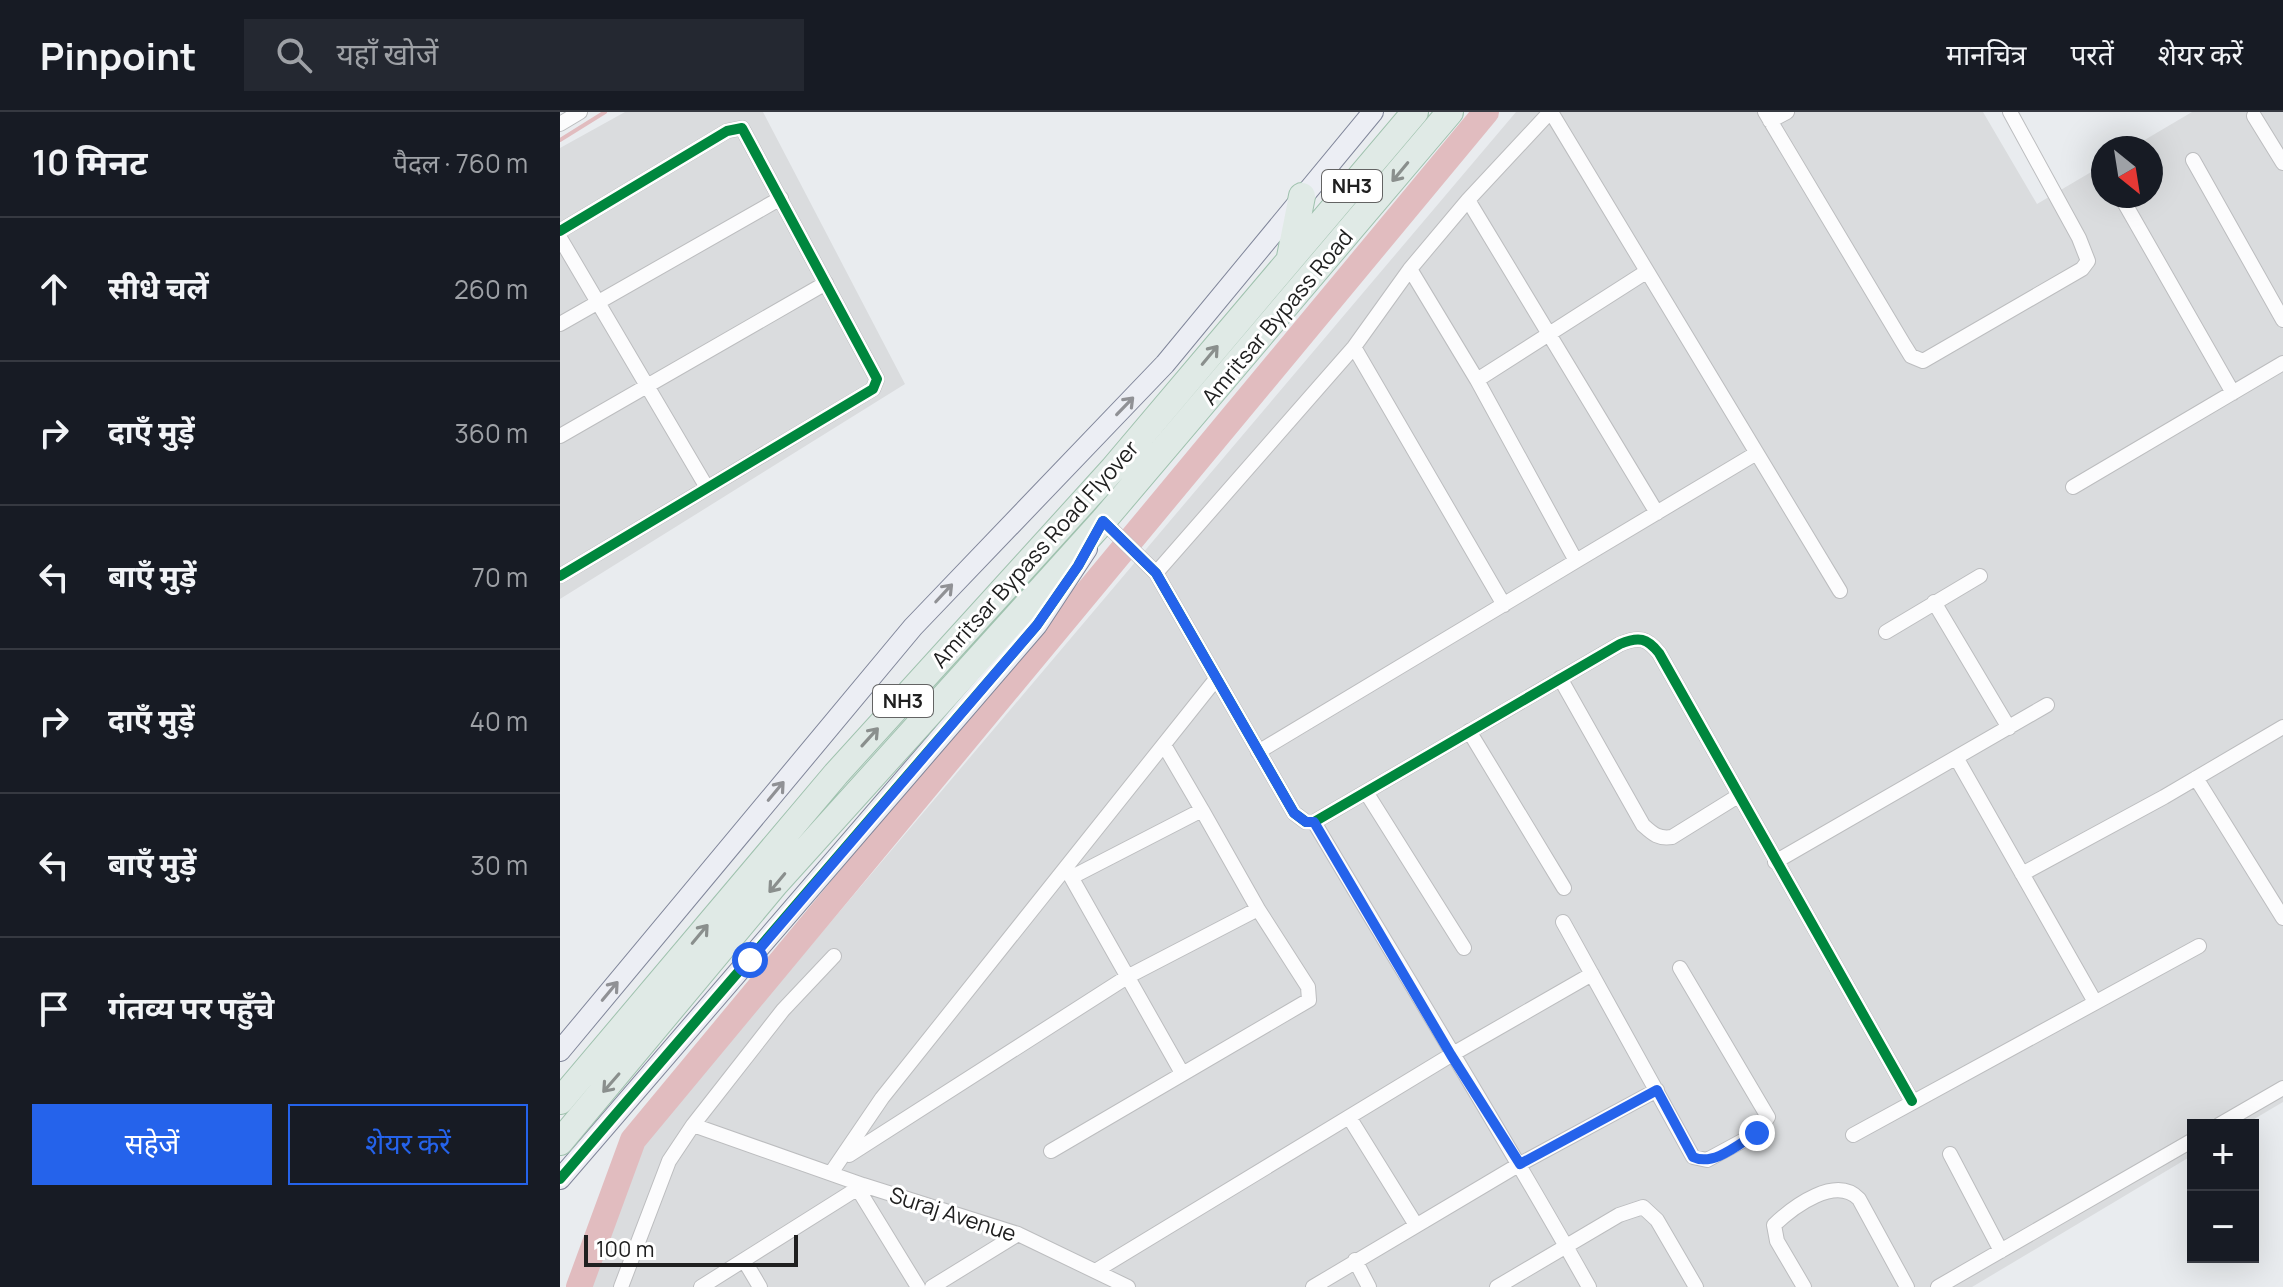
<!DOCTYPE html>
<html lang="hi">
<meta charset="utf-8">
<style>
:root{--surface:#171b24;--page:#242831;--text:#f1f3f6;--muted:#9ea1a6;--line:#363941;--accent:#2563eb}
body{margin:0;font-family:Manrope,"Noto Sans Devanagari",sans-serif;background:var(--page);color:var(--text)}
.controls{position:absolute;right:24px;bottom:24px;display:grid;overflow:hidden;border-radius:0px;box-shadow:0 8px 32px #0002}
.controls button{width:72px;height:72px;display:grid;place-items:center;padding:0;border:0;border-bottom:2px solid var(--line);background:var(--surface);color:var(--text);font:40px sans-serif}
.compass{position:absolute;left:1531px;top:24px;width:72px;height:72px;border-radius:50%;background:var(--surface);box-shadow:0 8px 32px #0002;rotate:150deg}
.scale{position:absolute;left:24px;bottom:20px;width:214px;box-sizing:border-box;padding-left:8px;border:4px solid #202020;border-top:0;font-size:22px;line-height:28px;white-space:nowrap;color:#202020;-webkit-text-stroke:6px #fff;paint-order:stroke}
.stop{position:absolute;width:24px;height:24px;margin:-18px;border:6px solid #2563eb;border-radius:50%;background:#fff}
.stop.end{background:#2563eb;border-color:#fff;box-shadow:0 2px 8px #0008}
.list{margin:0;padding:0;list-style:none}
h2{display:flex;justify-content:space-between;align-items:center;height:104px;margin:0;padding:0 32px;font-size:34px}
h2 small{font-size:26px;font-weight:400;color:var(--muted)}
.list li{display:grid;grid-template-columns:52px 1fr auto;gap:24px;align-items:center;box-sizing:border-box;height:144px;padding:0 32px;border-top:2px solid var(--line)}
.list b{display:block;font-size:30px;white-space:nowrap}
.list em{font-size:26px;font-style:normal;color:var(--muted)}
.actions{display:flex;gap:16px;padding:24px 32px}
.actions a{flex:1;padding:18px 0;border:2px solid var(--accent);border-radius:0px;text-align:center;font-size:28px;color:var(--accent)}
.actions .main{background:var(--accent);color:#fff}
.icon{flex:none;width:44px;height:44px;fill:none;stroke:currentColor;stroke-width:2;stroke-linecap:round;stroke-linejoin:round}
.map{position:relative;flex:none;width:1723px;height:1175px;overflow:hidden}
header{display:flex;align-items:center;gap:48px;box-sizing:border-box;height:112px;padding:0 40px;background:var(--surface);border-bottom:2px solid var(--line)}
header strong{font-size:38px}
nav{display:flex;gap:44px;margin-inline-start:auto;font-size:28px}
.search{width:560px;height:72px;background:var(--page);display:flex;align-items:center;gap:20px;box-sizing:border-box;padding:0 28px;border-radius:0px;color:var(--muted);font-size:30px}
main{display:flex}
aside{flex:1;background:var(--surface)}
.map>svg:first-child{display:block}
.residential{fill:#dadcde}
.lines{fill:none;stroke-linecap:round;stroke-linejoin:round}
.stream{stroke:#e1bcbf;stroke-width:4}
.river{stroke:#e1bcbf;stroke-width:26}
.street-casing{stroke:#bcbdbf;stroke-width:16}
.secondary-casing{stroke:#80869a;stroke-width:22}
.highway-casing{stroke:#9fc2ae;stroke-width:28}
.street{stroke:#fcfcfd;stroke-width:14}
.secondary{stroke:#eceef4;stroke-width:20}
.highway{stroke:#e0eae6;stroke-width:26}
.cycleway-casing{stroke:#fff;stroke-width:15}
.cycleway{stroke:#00873e;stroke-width:10}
.oneway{stroke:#8a8f8d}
.oneway2{stroke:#909195}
.route{stroke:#2563eb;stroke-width:10}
.labels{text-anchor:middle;stroke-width:6;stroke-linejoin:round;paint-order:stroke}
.shield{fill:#fff;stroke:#636363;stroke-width:2}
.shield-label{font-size:20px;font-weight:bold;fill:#202020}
.street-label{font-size:22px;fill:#202020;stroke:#fff}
</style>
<header>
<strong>Pinpoint</strong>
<div class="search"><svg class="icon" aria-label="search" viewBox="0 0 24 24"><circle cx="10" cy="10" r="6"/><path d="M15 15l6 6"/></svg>यहाँ खोजें</div>
<nav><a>मानचित्र</a><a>परतें</a><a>शेयर करें</a></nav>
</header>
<main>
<aside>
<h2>10 मिनट<small>पैदल · 760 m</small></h2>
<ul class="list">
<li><svg class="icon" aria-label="ahead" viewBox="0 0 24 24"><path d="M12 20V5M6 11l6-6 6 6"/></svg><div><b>सीधे चलें</b></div><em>260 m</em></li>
<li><svg class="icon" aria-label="right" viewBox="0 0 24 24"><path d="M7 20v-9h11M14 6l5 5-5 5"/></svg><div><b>दाएँ मुड़ें</b></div><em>360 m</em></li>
<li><svg class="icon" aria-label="left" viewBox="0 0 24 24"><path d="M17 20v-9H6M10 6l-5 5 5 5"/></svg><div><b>बाएँ मुड़ें</b></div><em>70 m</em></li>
<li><svg class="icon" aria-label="right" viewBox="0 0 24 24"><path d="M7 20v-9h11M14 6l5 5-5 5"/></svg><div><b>दाएँ मुड़ें</b></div><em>40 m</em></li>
<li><svg class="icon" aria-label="left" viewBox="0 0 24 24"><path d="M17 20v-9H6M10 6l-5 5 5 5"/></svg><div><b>बाएँ मुड़ें</b></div><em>30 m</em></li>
<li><svg class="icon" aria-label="arrive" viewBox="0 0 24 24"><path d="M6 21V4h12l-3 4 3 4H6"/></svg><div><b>गंतव्य पर पहुँचे</b></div></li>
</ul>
<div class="actions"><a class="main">सहेजें</a><a>शेयर करें</a></div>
</aside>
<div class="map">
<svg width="1723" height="1175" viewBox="0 0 1723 1175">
<rect width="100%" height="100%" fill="#e9ecef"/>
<!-- residential -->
<path class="residential" d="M65,0H203L345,272L0,487V36Z
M956,0H1423L1477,92L1543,53V84H1591V36H1571L1632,0H1723V990L1684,1013H1633V1043L1412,1175H14L82,1033Z"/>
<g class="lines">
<!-- stream -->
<path class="stream" d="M0,28L45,0"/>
<!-- river -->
<path class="river" d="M19,1175L73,1028L926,0"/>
<!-- street casing -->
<g class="street-casing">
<path id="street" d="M991,0L1280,479
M1205,0L1343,231L1351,244L1363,249L1522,157L1528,149L1519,126L1450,0
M1694,4L1723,51
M1210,9L1227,0
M0,12L20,0
M1633,48L1723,208
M908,88L1097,401
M1564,90L1673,281
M0,119L167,19L182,16L317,267L313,277L0,464
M0,126L146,374
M850,157L917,268L1016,449L1195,342
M0,212L221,86
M794,235L944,493
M917,268L1086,160
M0,324L266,171
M1513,375L1723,251
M543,409L596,461L734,701L746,710H754L1060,532C1079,524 1087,526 1099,541L1352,989
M596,461L794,235L850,157L908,88L990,0
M1374,490L1449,616
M1326,520L1420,464
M1000,566L1083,713C1093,722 1098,727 1112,725L1178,684
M909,619L1004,776
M698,640L1016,449
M1397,647L1535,890
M1636,666L1723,806
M806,680L904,836
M754,710C846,865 941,1018 1029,1175
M1215,750L1487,593
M506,756L622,961
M1462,762L1604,685L1723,615
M512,765L642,698L604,633
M1003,810L1133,1045L1147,1048L1197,1021L1208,1005L1120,856
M789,1005L856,1113
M133,1013L223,898L274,844
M1659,1013L1723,976
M1293,1023L1639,834
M491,1039L749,888L748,875L698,797L642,698
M1390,1042L1441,1139
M289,1043L567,865L698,797
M271,1061L322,986L656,567
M298,1077L358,1175
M184,1148L200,1175
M795,1148L809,1175
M537,1158L891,943L1032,862
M61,1175L109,1049L133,1013L303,1073
M141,1175L303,1073L458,1122L568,1175
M372,1175L458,1122
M753,1175L960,1052L1097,978
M937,1175L1059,1103L1083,1095L1097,1108L1136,1175
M1244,1175L1217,1129L1214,1113C1234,1094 1276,1063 1299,1087L1347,1175
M1378,1175L1633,1028"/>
</g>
<!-- secondary casing -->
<g class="secondary-casing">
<path id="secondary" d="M0,939L353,515L605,252L813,0
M0,1067L477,513L527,437"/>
</g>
<!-- highway casing -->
<g class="highway-casing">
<path id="highway" d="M730,145L742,84
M0,989L276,662L553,357L855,0
M0,1030L216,771L543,409L890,0"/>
</g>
<!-- street -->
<use href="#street" class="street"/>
<!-- secondary -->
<use href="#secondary" class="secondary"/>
<!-- highway -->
<use href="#highway" class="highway"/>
<!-- cycleway casing -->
<g class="cycleway-casing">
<path id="cycleway" d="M0,119L167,19L182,16L317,267L313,277L0,464
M0,1067L477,513L518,454L543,409L596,461L734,701L746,710H754L1060,532C1079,524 1087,526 1099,541L1352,989"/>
</g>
<!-- cycleway -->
<use href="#cycleway" class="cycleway"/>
</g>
<!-- one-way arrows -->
<defs><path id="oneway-shaft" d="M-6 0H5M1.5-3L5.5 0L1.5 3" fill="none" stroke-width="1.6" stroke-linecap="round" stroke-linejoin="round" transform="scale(2)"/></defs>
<g class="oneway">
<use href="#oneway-shaft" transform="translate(840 60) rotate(130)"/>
<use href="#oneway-shaft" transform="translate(650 243) rotate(-50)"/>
<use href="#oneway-shaft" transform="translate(310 625) rotate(-48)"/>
<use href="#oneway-shaft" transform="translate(217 771) rotate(130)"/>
<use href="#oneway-shaft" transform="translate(140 822) rotate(-50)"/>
<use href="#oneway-shaft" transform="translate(51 971) rotate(131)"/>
</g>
<g class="oneway2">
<use href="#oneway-shaft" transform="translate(565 294) rotate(-46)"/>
<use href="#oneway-shaft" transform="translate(384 481) rotate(-47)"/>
<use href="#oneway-shaft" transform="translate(216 679) rotate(-50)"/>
<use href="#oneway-shaft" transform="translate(50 879) rotate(-50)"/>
</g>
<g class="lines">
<!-- route -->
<path class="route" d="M190,848L477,513L518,454L543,409L596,461L734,701L746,710H754L891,943L960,1052L1097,978L1133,1045C1154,1055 1180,1031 1197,1021"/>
</g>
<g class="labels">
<!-- shield labels -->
<g class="shield">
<rect x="762" y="58" width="60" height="32" rx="6"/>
<rect x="313" y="573" width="60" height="32" rx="6"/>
</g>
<g class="shield-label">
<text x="792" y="81">NH3</text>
<text x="343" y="596">NH3</text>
</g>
<!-- street labels -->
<g class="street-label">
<text transform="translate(717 205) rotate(-50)" y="8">Amritsar Bypass Road</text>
<text transform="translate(475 442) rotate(-48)" y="8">Amritsar Bypass Road Flyover</text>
<text transform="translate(393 1102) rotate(18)" y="8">Suraj Avenue</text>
</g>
</g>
</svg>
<div class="controls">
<button>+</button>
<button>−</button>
</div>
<svg class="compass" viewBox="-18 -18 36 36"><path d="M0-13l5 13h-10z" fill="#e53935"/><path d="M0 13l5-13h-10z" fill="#9ea1a6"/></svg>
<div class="scale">100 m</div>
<div class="stop" style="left:190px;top:848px"></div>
<div class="stop end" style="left:1197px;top:1021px"></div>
</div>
</main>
